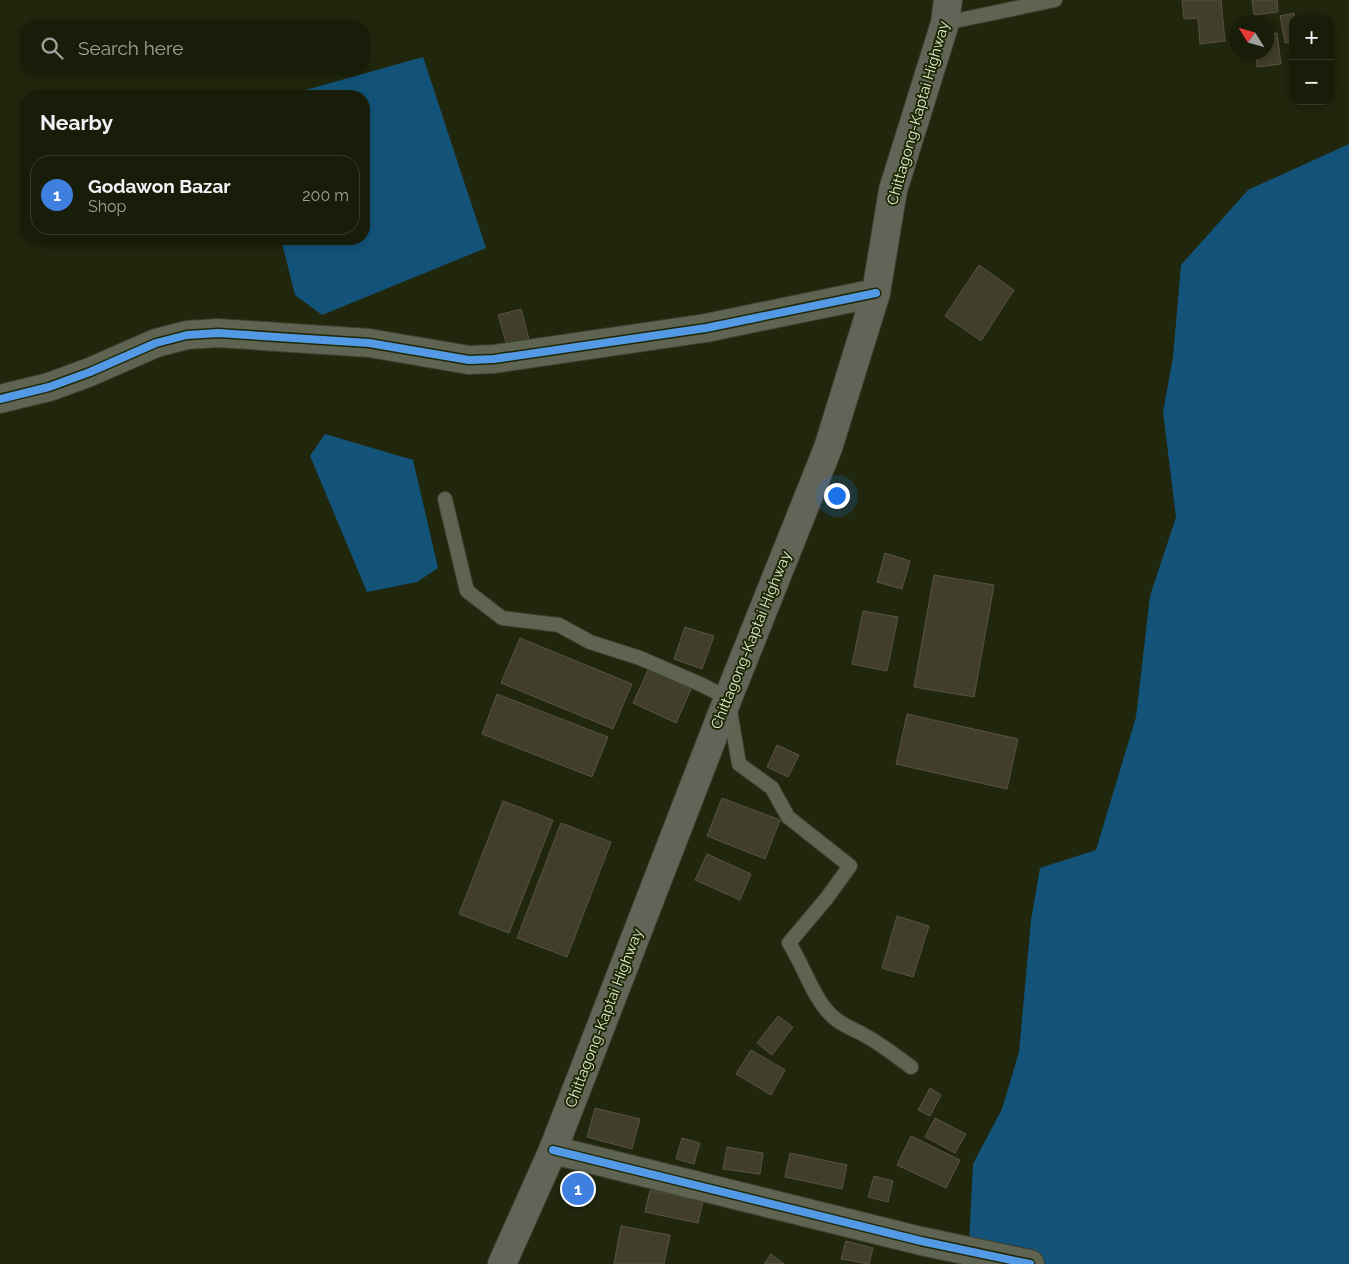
<!DOCTYPE html>
<meta charset="utf-8">
<style>
:root{--surface:#181d09;--page:#252a17;--text:#f1f3f6;--muted:#9fa29c;--line:#363b2a;--accent:#0f766e}
body{margin:0;font-family:Raleway,sans-serif;background:var(--page);color:var(--text)}
.controls{position:absolute;right:15px;top:15px;display:grid;overflow:hidden;border-radius:10px;box-shadow:0 2px 8px #0003}
.controls button{width:45px;height:45px;display:grid;place-items:center;padding:0;border:0;border-bottom:1px solid var(--line);background:var(--surface);color:var(--text);font:25px sans-serif}
.compass{position:absolute;left:1229px;top:15px;width:45px;height:45px;border-radius:50%;background:var(--surface);box-shadow:0 2px 8px #0003;rotate:307deg}
.you{position:absolute;left:836px;top:495px;width:18px;height:18px;margin:-12px;border:4px solid #fff;border-radius:50%;background:#1a73e8;box-shadow:0 0 0 8px #1a73e833}
.badge{display:grid;place-items:center;width:32px;height:32px;border-radius:50%;background:var(--accent);color:#fff;font-size:16px;font-weight:700}
.pin{position:absolute;translate:-50% -50%;border:2px solid #fff;box-shadow:0 1px 5px #0006}
.list{margin:0;padding:0;list-style:none}
h2{display:flex;justify-content:space-between;align-items:center;height:65px;margin:0;padding:0 20px;font-size:21px}
h2 small{font-size:16px;font-weight:400;color:var(--muted)}
.list li{display:grid;grid-template-columns:32px 1fr auto;gap:15px;align-items:center;box-sizing:border-box;height:80px;margin:0 10px 10px;padding:0 10px;border:1px solid var(--line);border-radius:20px}
.list b{display:block;font-size:19px;white-space:nowrap}
.list p{margin:0;font-size:16px;white-space:nowrap;color:var(--muted)}
.list em{font-size:16px;font-style:normal;color:var(--muted)}
.icon{flex:none;width:28px;height:28px;fill:none;stroke:currentColor;stroke-width:2;stroke-linecap:round;stroke-linejoin:round}
.map{position:relative;flex:none;width:1349px;height:1264px;overflow:hidden}
.search{position:absolute;background:var(--surface);box-shadow:0 2px 8px #0003;left:20px;top:20px;width:350px;height:55px;display:flex;align-items:center;gap:12px;box-sizing:border-box;padding:0 18px;border-radius:20px;color:var(--muted);font-size:19px}
.panel{position:absolute;background:var(--surface);box-shadow:0 2px 8px #0003;left:20px;top:90px;width:350px;height:155px;border-radius:20px}
.map>svg:first-child{display:block}
.water{fill:#135379}
.building{fill:#413e2a;stroke:#595441}
.lines{fill:none;stroke-linecap:round;stroke-linejoin:round}
.service-casing{stroke:#3b402e;stroke-width:16}
.minor-casing{stroke:#3b402e;stroke-width:30}
.primary-casing{stroke:#3b402e;stroke-width:30}
.service{stroke:#5e6451;stroke-width:14}
.minor{stroke:#5e6451;stroke-width:28}
.primary{stroke:#616457;stroke-width:28}
.cycleway-casing{stroke:#1e2804;stroke-width:11}
.cycleway{stroke:#5399e6;stroke-width:8}
.labels{text-anchor:middle;stroke-width:4;stroke-linejoin:round;paint-order:stroke}
.street-label{font-size:15px;fill:#e1ebd0;stroke:#1e2804}
</style>
<div class="map">
<svg width="1349" height="1264" viewBox="0 0 1349 1264">
<rect width="100%" height="100%" fill="#20270c"/>
<!-- water -->
<path class="water" d="M423,57L486,248L322,315L295,295L281,239H364V96H284Z
M1349,144V1264H968L973,1164L1002,1109L1019,1052L1031,920L1040,868L1096,850L1136,717L1150,596L1176,517L1163,412L1173,357L1181,265L1248,190Z
M325,434L413,460L438,568L417,582L367,592L310,456Z"/>
<!-- building -->
<path class="building" d="M1182,0H1221L1225,41L1200,44L1198,18L1184,19Z
M1252,0H1277L1278,12L1254,15Z
M1294,13L1295,19H1293V42L1285,43L1280,16Z
M1277,33L1281,64L1257,67L1256,52H1266V34Z
M979,265L1014,290L981,341L945,316Z
M521,309L530,343L508,349L498,315Z
M885,553L910,561L902,589L877,582Z
M934,575L994,585L974,697L914,687Z
M863,611L898,617L887,671L852,664Z
M685,627L714,636L702,669L674,659Z
M520,638L632,684L613,729L501,683Z
M649,668L692,687L676,723L633,703Z
M497,694L608,737L592,777L482,734Z
M907,714L1018,739L1007,789L896,764Z
M777,745L799,755L788,777L767,767Z
M722,798L780,820L765,859L707,836Z
M503,801L553,820L509,933L459,914Z
M561,823L611,842L567,957L517,938Z
M707,854L751,874L740,900L695,880Z
M897,916L929,926L913,977L882,968Z
M778,1016L793,1027L772,1055L757,1043Z
M751,1050L785,1070L771,1095L736,1074Z
M930,1088L941,1095L930,1116L918,1110Z
M595,1108L640,1119L632,1149L587,1137Z
M935,1118L966,1134L955,1153L925,1137Z
M911,1136L960,1160L946,1188L897,1165Z
M682,1138L700,1143L694,1164L676,1159Z
M727,1147L763,1153L760,1174L723,1169Z
M790,1153L847,1165L842,1189L785,1177Z
M874,1176L893,1181L888,1202L868,1197Z
M650,1190L703,1202L698,1223L645,1212Z
M621,1226L670,1235L664,1264H614Z
M846,1241L873,1248L869,1264L841,1259Z
M771,1254L784,1264H764Z"/>
<g class="lines">
<!-- service casing -->
<g class="service-casing">
<path id="service" d="M945,23L1055,0
M445,499L467,591L502,618L559,625L590,642L640,658L702,685L728,698L739,764L772,788L788,817L850,866L826,899L789,943C804,966 813,998 832,1016C841,1025 856,1030 866,1036C882,1045 896,1056 911,1067"/>
</g>
<!-- minor casing -->
<g class="minor-casing">
<path id="minor" d="M0,399L49,387L90,372L156,343L187,335L218,333L369,343L469,360L494,359L706,328L876,293
M553,1150L921,1241L1030,1264"/>
</g>
<!-- primary casing -->
<g class="primary-casing">
<path id="primary" d="M502,1264L553,1150L728,698L828,448L876,293L893,190L945,23L948,0"/>
</g>
<!-- service -->
<use href="#service" class="service"/>
<!-- minor -->
<use href="#minor" class="minor"/>
<!-- primary -->
<use href="#primary" class="primary"/>
<!-- cycleway casing -->
<g class="cycleway-casing">
<path id="cycleway" d="M0,399L49,387L90,372L156,343L187,335L218,333L369,343L469,360L494,359L706,328L876,293
M553,1150L921,1241L1030,1264"/>
</g>
<!-- cycleway -->
<use href="#cycleway" class="cycleway"/>
</g>
<g class="labels">
<!-- street labels -->
<g class="street-label">
<text transform="translate(918 113) rotate(-74)" y="5">Chittagong-Kaptai Highway</text>
<text transform="translate(751 640) rotate(-68)" y="5">Chittagong-Kaptai Highway</text>
<text transform="translate(604 1018) rotate(-69)" y="5">Chittagong-Kaptai Highway</text>
</g>
</g>
</svg>
<div class="controls">
<button>+</button>
<button>−</button>
</div>
<svg class="compass" viewBox="-18 -18 36 36"><path d="M0-13l5 13h-10z" fill="#e53935"/><path d="M0 13l5-13h-10z" fill="#9fa29c"/></svg>
<div class="you"></div>
<div class="pin badge" style="left:578px;top:1189px;background:#3f7fe0">1</div>
<div class="search"><svg class="icon" aria-label="search" viewBox="0 0 24 24"><circle cx="10" cy="10" r="6"/><path d="M15 15l6 6"/></svg>Search here</div>
<section class="panel">
<h2>Nearby<small></small></h2>
<ul class="list">
<li><span class="badge" style="background:#3f7fe0">1</span><div><b>Godawon Bazar</b><p>Shop</p></div><em>200 m</em></li>
</ul>
</section>
</div>
